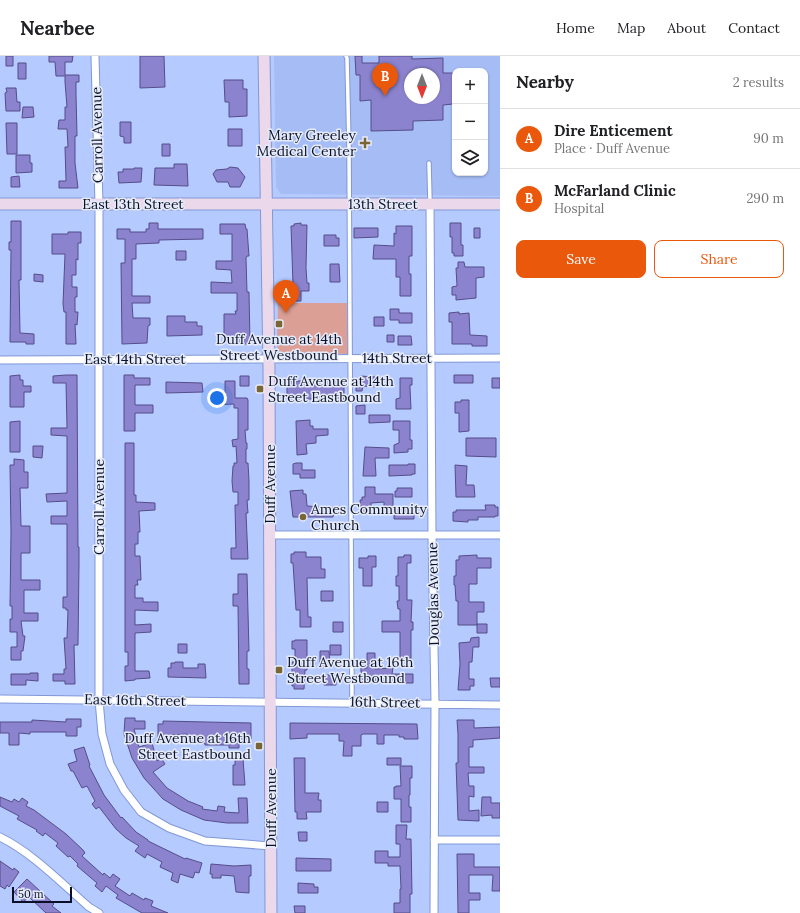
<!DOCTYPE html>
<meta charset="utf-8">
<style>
:root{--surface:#fff;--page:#f6f6f6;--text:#202124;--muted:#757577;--line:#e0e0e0;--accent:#ea580c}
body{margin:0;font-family:Lora,serif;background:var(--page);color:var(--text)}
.controls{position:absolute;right:12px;top:12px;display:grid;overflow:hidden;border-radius:8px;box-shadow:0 1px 3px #0004}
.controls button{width:36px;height:36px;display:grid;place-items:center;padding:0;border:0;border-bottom:1px solid var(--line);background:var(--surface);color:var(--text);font:20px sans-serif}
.compass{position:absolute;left:404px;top:12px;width:36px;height:36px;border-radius:50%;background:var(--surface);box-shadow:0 1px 3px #0004;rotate:180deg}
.scale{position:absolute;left:12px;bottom:10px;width:60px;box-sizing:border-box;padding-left:4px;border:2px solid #091027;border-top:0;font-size:11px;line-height:14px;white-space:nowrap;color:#091027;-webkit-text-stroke:3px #e6ebf9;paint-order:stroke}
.you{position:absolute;left:217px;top:342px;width:14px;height:14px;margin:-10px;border:3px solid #fff;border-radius:50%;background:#1a73e8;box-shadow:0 0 0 6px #1a73e833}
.badge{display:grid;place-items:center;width:26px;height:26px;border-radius:50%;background:var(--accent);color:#fff;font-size:13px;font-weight:700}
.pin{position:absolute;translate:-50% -33px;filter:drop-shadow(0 1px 2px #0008)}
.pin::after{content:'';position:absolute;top:21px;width:14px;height:12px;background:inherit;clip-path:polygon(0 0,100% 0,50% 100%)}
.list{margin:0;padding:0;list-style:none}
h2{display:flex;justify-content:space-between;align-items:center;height:52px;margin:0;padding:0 16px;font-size:17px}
h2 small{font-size:13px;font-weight:400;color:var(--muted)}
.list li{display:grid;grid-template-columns:26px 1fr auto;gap:12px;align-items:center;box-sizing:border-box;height:60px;padding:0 16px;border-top:1px solid var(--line)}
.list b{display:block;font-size:15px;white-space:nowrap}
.list p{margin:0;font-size:13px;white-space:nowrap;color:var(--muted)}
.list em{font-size:13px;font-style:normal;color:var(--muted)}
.actions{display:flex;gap:8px;padding:12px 16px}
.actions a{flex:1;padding:9px 0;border:1px solid var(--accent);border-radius:8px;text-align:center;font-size:14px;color:var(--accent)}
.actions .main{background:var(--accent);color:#fff}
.icon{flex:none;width:22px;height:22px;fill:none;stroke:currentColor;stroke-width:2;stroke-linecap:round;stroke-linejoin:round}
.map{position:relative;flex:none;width:500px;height:857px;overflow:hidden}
header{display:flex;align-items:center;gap:24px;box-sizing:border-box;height:56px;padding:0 20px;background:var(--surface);border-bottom:1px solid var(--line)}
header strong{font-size:19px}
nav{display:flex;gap:22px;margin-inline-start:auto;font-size:14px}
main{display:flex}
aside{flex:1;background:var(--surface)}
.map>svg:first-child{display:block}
.built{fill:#a5bcf4;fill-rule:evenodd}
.green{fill:#db9f96}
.building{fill:#8b83ce;stroke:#554d8a;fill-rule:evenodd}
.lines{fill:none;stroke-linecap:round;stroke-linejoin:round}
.service-casing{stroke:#8098d7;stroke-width:5.5}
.minor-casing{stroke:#8098d7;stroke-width:9}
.secondary-casing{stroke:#8098d7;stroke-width:13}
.service{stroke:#fff;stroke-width:3.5}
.minor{stroke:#fff;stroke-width:7}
.secondary{stroke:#ebd8eb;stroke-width:11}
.poi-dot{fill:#7a6635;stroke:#e6ebf9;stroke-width:1.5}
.labels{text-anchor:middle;stroke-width:3;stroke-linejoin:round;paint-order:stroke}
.street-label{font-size:14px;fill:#091027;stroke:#e6ebf9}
.poi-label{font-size:14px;fill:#091027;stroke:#e6ebf9;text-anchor:start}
</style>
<header>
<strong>Nearbee</strong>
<nav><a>Home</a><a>Map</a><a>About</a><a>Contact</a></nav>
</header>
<main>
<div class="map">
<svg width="500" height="857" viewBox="0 0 500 857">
<rect width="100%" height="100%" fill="#b5caff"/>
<!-- built -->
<path class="built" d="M274,0H500V140L281,138L276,131ZM455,15H485V117H455ZM410,18H434V42H410Z"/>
<!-- green -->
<path class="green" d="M278,247H347L348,298L280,296L277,290Z"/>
<!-- building -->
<path class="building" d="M6,0H13V10H6Z
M49,0H73L72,6H65V19H79V26H76V38L77,80H75V107L78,132H59V125H66L65,91H68L67,73H58L59,64H65V51H67L65,26V20H56L55,6H49Z
M140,0H164L165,31L140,32Z
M355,0H362V7H379V0H412V3L443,2V17H453V48L443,49V64L413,65V74L371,75V44L360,45V19H356ZM410,18H434V42H410Z
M18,7H26V23H18Z
M224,24H243V33H247V60L229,61V46H225Z
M6,32H16L17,46H20V55H6L5,37L7,36Z
M23,51H33L34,61L22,62Z
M120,66H131V87H124V81L120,80Z
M6,67H17V98H7Z
M228,73H242V90H228Z
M162,88H170V100H162Z
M16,99H30V107H32V116L16,117Z
M174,108H187L188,130L154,129L155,112H174Z
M230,111L238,112L245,121L240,131H230L228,126H217L213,118L216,114L227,113Z
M134,112H142L141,126L119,127L118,116H123V113H134Z
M19,120L20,131H11V121Z
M11,165H21V224H19L20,277L34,278V288H26V286H10L11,194H9V186H11Z
M149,167H158V173H203V183L159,184V187L136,188V203H132V240H150V247H132L133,262H150V269L148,270L147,287L122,288L121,207H125V183H117V173H130V176H146V173H149Z
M301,167V169H307L306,212L307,227H309V235H301V245H290V232H292L293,229L291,170H294V168Z
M450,167H461V189H463V200H454V197H452V181H450Z
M220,168H245L246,173H247L249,200H247L246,202L247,236H249L250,288H236V281L224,280V258H236L235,255H237V237H211V226L232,227L231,214L216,213V205H232V178H220Z
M396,170H412V200H409V218H411V240H400V221H396V203H373L374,189L394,190V177L396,178Z
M354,172H378V181L354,182Z
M474,172H480V182H474Z
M68,176H81V187H78V204L76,203V219H72V231H77V241H75V256H78L77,269L75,268L76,288H66V256H64L63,248L65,198H52V178H68Z
M324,179H336V182H339V190H324Z
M176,195H186V204H176Z
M458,206H464L465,211H484V221L476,222V242L456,244V239H452V231L457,230L456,212H458Z
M330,208H339L340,226H330Z
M34,218L43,219V226L34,225Z
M390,253H399V257H412V267H399V264H390Z
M459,256V258L469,257L470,279L487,280V290H472V288H452V266H449V257Z
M167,260H185V266H197V270H202V279L167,280Z
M374,261H384V270H374Z
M387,279H394V286H387Z
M398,280H411L412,289H398Z
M20,319V324H23V330H31V336H24V351H10V320Z
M66,319H77L78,491H79V508L78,589H74L75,628H65V625H53V618H64V613H66L64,582H67L68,554H66V552H63V541H67V468H51V460H67V445L47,446L46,438L67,437V380L51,379V372H67L66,327H53V320Z
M124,319H134V322H150V329H135V349H153V357H135V375H124Z
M454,319H473V327H454Z
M240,320H249V330H240Z
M360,320L375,321V331L363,330L362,335H356V330H354V324H360Z
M400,322H412V329H410V332L411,353H396V343L400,342Z
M492,322H500V332H492Z
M225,325H235V342H247L248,344V374H245L246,387H247V393H246V407H248L249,425V444H247L248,457H246L248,503H231V492H236L235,449H238V436H233L232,425L233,410H234V407H237L236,390L233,391L232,384L238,383V352H234V348L215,349V337H225Z
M287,325H344V343H287Z
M166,326L202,327L203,336L166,337Z
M461,344H469V375L459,376V357H455V346H461Z
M365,349V358H356V350Z
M369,359H390V366L369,367Z
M310,364V370H313V373H328V379L316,380V387L306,388L307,398L297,399L296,365Z
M20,365V396H10V366Z
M393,365H410V384H412V393H408V396L394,397V389L399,387V374H393Z
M466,382H496V401L466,400Z
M125,387H134V439H136V446L155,447V454L139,455L140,476H138V488H135V500H140L141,524H137L138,529H135V542H143V546H158V555L135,554V569L151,568V576L135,577V615H149L150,622L135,623V624L125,625V610H128V596H125Z
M33,390H43L42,402L33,401Z
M365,391L389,392V402H375L376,420H363Z
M14,403L24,404V416H28V432H20L21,470H30V497H21V524H40V534H24V557H38V565H21L23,580H25L23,595H21V604H11V591H17V576H10V563H12V550H10L11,477L10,409H14Z
M296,407H302V414H315V422H300V418H293V408Z
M408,408H415V418H412V419L389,420V409H408Z
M455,409L467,410L466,429H474L475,441H456Z
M365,431H375V438H393V455L384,456V446L371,447V455H367V458H361L360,444H362V441H365Z
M397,432H412V441H395V435H397Z
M303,434V438H306L307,450L334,452L333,461H293L290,435Z
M485,449H495V451H498V460H495V461H478V464H468V466L453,465V456H456V454H486Z
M414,453V463H394V454Z
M294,496H306V501H321V513H325V522H307L308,561H311V571H300V554H296L293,507H291V498H294Z
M404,499H411V507H407V544H412L411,566H413V574H411V605H400V576H382V565H400V553H398L397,545H399V530H396V520H398V501H404Z
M477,499V502H491V512H477V528H469V546H484V556H477V569H458V545H456L455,529H454V520H456V504H459V500Z
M368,500H376V511H372V530H363V512H359V502H368Z
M238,518H247L249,595H247V613H249V628H239L238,550H233V538H238Z
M321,535H333V545H321Z
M333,566H343V576H333Z
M477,568H487V577H477Z
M479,581V591H473L472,606H469V623H474V630H470V634H458L460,608L459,587L470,586L471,582Z
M295,584H307V614H305L304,633H294V630H292V606H295V593H292V585H295Z
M178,588H187V597H178Z
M330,589H341V599H330Z
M320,595H329L330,611L320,612Z
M367,597H375V613L393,612L392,618H413V627H395L396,624L371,625V623L361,624V612H367Z
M175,606H183V612H198V608H205L206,622L168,621V612H171V607H175Z
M30,617H38V625L26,624V629H11V618H30Z
M324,619H336V629H324Z
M490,622H500V631H491Z
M125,662H135V665H145V673H134L139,691L152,687L157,705L161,702L165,708L153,716L167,732L188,745L203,751L202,753L217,755L218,750L225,751L224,756L239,757L238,742H247L248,767H227L204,764L181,754L163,743L144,722L132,702L124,678Z
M66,663H81V671H77V680H66V676H30V678L19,677V689H9V677H0V666H32V664L66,666Z
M457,664H474V672L500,671V682L473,684V691H469V711H484V717H468L469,730H474V741L469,740V755L479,754V765L458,764L456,707H458V678Z
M163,665L251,667V683H239V692H229V689H205V687H192V682H187V678L169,679L170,683H158V668H163Z
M290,667L417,668L418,683H404V681H399V679H384V688H377V678H363L361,679V690H352V700H343L344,685H339V678H307V682L290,683Z
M84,691L90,709L89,710L104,739L121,762L122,761L136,776L148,784V785L185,803L186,802L202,807L199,817L195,816L193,822L180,818L178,827L171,824L173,817L160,811L162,806L147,798L145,802L135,795L139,790L126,782L116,773L99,751L96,753L92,748L95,745L87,730L82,732L73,715H71L68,708L77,705L74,694Z
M294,702H305V737H319L318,744H321V756H306L307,763H297V756H295Z
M387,702H401V709H387Z
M235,703H243L245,729H233V709H235Z
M400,710H412V722H410V739H409V751H411V766H401V743H394V731H396V730H401Z
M0,741L12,746L14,743L19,746L22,742L28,746L26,750L34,754L66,778L83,794L85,797L82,800L103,819L104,817L110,822L113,818L120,823L115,830L130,840L132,837L144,844L145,842L153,845L151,850L168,857H142L116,842L118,839L106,830L102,836L95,830L97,827L77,810L78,808L70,800L68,801L56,790L58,787L45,777L43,780L36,775L37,774L17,763L19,760L0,750Z
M482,741H491V747H500V762H492V759L481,760Z
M377,746H388V756H377Z
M396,769H407L406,783H411L412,838H410V857H394V847H400V833H401L400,810H388V807H375V795H388V801H400V788H396Z
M298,776H307V785H299Z
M457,798H474V811H500V835H492L493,819H469V837H480V844H469V857H458Z
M296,802L331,803V815H296Z
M0,805L13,814L14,812L19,816L9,831L7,829L5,833L0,830Z
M211,808L234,810L251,809V820H249V837L236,836L234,820L221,819V822H212V818H210Z
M27,823L54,848L52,850L61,857H46L29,841L23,846L14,836Z
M298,827L314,828V831H318V837H298Z
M294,850H305V857H295Z"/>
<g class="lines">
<!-- service casing -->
<g class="service-casing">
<path id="service" d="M346,0L347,2L349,91L352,646
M429,107L430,147"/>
</g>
<!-- minor casing -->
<g class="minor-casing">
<path id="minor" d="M95,0L99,148V644L102,678L110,708L124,734L141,756L169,772L205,785L271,790
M430,148L432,479L435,647L434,857
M0,304L500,302
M270,479H500
M0,643L500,649
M0,781C34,798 60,826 89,851L99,857
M434,784H500"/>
</g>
<!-- secondary casing -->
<g class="secondary-casing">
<path id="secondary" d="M264,0L269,313L271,857
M0,148H500"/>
</g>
<!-- service -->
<use href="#service" class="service"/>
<!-- minor -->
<use href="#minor" class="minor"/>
<!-- secondary -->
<use href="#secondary" class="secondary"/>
</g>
<!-- markers -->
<g class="poi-dot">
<path d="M363 81h4v4h4v4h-4v4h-4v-4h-4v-4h4z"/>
<rect x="275" y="264" width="8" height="8" rx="2"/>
<rect x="256" y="329" width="8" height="8" rx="2"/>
<circle cx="303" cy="461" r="4"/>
<rect x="275" y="610" width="8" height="8" rx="2"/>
<rect x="255" y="686" width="8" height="8" rx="2"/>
</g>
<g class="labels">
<!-- street labels -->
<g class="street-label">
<text transform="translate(97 79) rotate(-91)" y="5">Carroll Avenue</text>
<text x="133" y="153">East 13th Street</text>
<text x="383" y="153">13th Street</text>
<text x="397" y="307">14th Street</text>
<text x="135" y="308">East 14th Street</text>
<text transform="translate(270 428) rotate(-90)" y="5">Duff Avenue</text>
<text transform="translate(99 451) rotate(-90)" y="5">Carroll Avenue</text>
<text transform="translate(433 538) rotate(-91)" y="5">Douglas Avenue</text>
<text transform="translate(135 644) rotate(1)" y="5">East 16th Street</text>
<text transform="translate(385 646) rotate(1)" y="5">16th Street</text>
<text transform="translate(271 752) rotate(-90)" y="5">Duff Avenue</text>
</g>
<!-- poi labels -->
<g class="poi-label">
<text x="356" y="84" text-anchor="end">Mary Greeley<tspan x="356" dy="16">Medical Center</tspan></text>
<text x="279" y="288" text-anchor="middle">Duff Avenue at 14th<tspan x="279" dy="16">Street Westbound</tspan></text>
<text x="268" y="330">Duff Avenue at 14th<tspan x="268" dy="16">Street Eastbound</tspan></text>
<text x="311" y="458">Ames Community<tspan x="311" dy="16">Church</tspan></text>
<text x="287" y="611">Duff Avenue at 16th<tspan x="287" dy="16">Street Westbound</tspan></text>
<text x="251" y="687" text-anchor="end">Duff Avenue at 16th<tspan x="251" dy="16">Street Eastbound</tspan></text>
</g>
</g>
</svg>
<div class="controls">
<button>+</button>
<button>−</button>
<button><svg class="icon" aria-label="layers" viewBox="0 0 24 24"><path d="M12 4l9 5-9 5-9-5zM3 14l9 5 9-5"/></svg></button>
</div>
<svg class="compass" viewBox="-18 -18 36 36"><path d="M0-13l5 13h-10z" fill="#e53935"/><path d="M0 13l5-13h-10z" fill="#757577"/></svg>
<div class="scale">50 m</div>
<div class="you"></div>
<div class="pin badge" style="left:286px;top:257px">A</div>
<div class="pin badge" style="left:385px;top:40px">B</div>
</div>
<aside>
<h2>Nearby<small>2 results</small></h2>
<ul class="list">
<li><span class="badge">A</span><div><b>Dire Enticement</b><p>Place · Duff Avenue</p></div><em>90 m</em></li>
<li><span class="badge">B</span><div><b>McFarland Clinic</b><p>Hospital</p></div><em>290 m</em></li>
</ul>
<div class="actions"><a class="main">Save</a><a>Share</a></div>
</aside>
</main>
